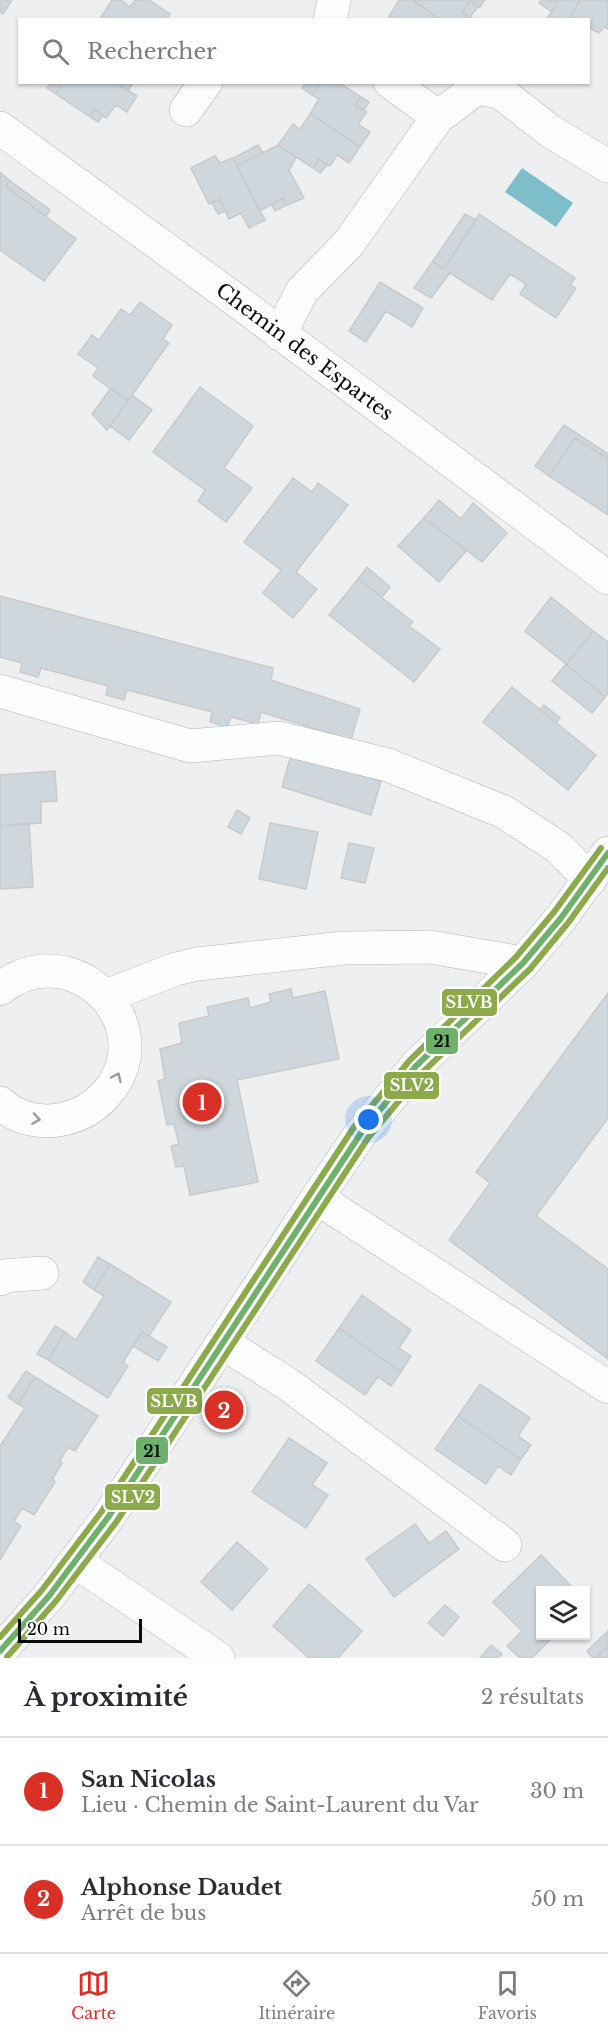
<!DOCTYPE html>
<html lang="fr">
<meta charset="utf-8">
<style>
:root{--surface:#fff;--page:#f7f7f7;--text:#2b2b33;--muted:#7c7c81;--line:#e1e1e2;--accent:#d93025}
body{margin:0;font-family:"Libre Baskerville",serif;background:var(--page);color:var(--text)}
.controls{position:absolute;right:18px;bottom:18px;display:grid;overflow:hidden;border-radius:0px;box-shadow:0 2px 4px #0004}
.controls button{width:54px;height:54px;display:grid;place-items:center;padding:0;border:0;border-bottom:2px solid var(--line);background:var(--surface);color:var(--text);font:30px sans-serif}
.scale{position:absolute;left:18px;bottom:15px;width:124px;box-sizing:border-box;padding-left:6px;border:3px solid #0a0b0c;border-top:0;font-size:16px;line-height:21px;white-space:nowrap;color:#0a0b0c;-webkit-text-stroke:4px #fff;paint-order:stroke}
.you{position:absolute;left:369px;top:1120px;width:21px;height:21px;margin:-15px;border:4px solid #fff;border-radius:50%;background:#1a73e8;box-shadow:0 0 0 9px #1a73e833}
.badge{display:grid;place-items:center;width:39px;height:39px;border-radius:50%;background:var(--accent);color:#fff;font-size:20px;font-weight:700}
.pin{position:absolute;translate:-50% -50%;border:3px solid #fff;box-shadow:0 2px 6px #0006}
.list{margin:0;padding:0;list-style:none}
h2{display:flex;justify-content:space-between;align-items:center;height:78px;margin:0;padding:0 24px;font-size:26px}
h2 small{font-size:20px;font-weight:400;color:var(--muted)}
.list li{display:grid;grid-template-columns:39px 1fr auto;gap:18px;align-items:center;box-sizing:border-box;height:108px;padding:0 24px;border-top:2px solid var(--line)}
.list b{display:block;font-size:22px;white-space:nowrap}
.list p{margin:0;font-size:20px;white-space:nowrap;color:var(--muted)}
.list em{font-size:20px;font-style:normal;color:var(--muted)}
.icon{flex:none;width:33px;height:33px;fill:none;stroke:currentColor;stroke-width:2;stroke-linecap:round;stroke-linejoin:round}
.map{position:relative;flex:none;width:608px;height:1658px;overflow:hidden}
.search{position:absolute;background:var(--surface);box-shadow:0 2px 4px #0004;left:18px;right:18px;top:18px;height:66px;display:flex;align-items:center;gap:15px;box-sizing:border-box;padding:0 21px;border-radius:0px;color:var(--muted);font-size:22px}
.sheet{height:294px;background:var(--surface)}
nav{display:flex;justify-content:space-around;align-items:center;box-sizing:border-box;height:84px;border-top:2px solid var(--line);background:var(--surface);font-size:16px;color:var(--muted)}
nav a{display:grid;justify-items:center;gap:3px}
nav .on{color:var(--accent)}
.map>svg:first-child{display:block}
.water{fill:#7ebdca}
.building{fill:#cfd7dd;stroke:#c8cacc;stroke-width:1.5}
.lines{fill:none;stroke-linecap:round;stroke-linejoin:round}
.minor-casing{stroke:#b3b4b6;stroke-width:34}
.minor{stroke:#fcfdfd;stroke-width:33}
.bus-1-casing{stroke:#fff;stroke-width:10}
.bus-2-casing{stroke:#fff;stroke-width:10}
.bus-3-casing{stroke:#fff;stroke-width:10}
.bus-1{stroke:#6db16a;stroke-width:6}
.bus-2{stroke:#8caa4a;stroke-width:6}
.bus-3{stroke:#8caa4a;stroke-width:6}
.oneway{stroke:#9b9c9d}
.labels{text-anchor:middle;stroke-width:5;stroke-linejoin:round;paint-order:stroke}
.street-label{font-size:20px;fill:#0a0b0c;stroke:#fff}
.line-badge{stroke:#fff;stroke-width:2}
.badge-label{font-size:16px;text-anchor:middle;font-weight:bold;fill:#fff}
.pale-badge-label{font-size:16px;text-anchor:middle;font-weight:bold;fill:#111}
</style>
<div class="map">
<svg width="608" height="1658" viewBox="0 0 608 1658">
<rect width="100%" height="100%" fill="#edeff1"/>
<!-- water -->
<path class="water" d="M522,168L573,203L556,227L505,192Z"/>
<!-- building -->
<path class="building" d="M0,0H12L3,14L0,12Z
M112,0H121L130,7L135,0H149L170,14L167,20H99Z
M399,0H413L440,20H387Z
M416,0H485L480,7L470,1L462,12L475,20H440L415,2Z
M541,0H555L558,2L552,12L539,3Z
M555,0H580L568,20H546L558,2Z
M580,0H608V29L604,27L599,33L588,27V20H568Z
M470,1L479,6L470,17L462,12Z
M51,82H64L56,94L47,88Z
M64,82H116L137,96L127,112L116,105L106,118L94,109L90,117L56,94Z
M123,82L133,83L128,91L121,86Z
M306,82H322L312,95L302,88Z
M322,82H338L361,97L355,105L367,112L358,124L370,132L360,147L310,114L319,99L312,95Z
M361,97L369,102L364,110L355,105Z
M94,109L103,115L98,122L90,117Z
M310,114L360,147L349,163L337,155L330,166L319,159L313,168L278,145L293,124L300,129Z
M258,145L263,152L237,166L233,158Z
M278,145L296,158L289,170L304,198L287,205L284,198L260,211L237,166Z
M215,156L220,163L233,158L265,220L249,228L241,213L229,219L220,199L209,204L191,168Z
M319,159L327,165L320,173L313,168Z
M0,172L9,180L6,187L76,239L44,281L0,250Z
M9,180L50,210L46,216L6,187Z
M284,198L287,205L275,211L271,204Z
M220,199L225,211L218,214L212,203Z
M465,214L476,220L444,269L433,261Z
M479,214L575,278L570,285L576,288L556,318L520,294L526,284L510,274L492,300L450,273L431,298L414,288L433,261L444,269Z
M380,282L423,308L412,327L386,311L366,342L349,331Z
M140,302L172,325L163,339L169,343L128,401L93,376L98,368L78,354L92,335L99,340L121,309L130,315Z
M200,387L253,426L224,468L252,488L226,522L198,501L205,490L153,452Z
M111,388L128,401L107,430L92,414Z
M132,395L152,410L129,440L110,426Z
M564,425L608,454V459L575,438L549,476L535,466Z
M575,438L608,459V515L549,476Z
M293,478L312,492L318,483L348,505L296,572L317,589L293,618L263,593L281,570L244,542Z
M439,500L461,519L473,503L507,533L482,562L424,518Z
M424,518L466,551L439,582L398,546Z
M367,567L390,587L382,597L358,579Z
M358,579L413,622L409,626L440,649L414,682L329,615Z
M0,596L273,668L271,680L360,709L351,740L261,712L258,724L231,717L227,727L210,722L212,712L127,690L124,700L106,695L108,686L41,668L38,677L20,672L22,663L0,657Z
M551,597L593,631L566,664L525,631Z
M593,631L608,642V693L605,697L566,664Z
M566,664L605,697L592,713L552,681Z
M512,687L596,755L568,790L483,722Z
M544,705L560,718L556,723L540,710Z
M291,755L381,781L371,815L282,787Z
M55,771L57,801L41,802V823L0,826V775Z
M237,810L250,818L241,834L228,827Z
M29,823L33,887L0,889V826Z
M270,823L318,832L306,889L259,879Z
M349,843L374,848L365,883L341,878Z
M291,989L293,998L325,991L339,1059L237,1080L258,1182L190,1195L184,1166L176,1167L171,1146L179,1144L174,1124L167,1125L158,1081L165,1079L160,1049L182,1043L179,1023L209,1016L207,1007L248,998L250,1008L271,1002L269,994Z
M608,993V1118L536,1216L608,1269V1359L449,1240L490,1183L476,1172Z
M98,1257L110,1264L94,1290L83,1282Z
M110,1264L171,1302L149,1336L142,1332L123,1362L128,1366L108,1398L48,1360L65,1332L76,1340L104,1296L94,1290Z
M362,1295L411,1330L399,1348L411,1356L401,1372L339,1328Z
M55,1326L65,1332L48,1360L37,1354Z
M339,1328L401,1372L391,1386L378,1377L365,1395L316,1361Z
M142,1332L167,1347L158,1361L133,1346Z
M26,1371L35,1377L18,1404L8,1397Z
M35,1377L98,1416L75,1451L68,1447L60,1461L62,1463L53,1478L55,1482L34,1515L22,1508L14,1521L21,1526L0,1560V1446L25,1408L18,1404Z
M480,1384L530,1418L518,1436L531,1445L521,1459L458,1416Z
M458,1416L521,1459L511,1475L498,1466L486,1484L435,1449Z
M289,1438L327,1463L312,1485L328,1495L306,1528L252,1492Z
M415,1524L429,1543L446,1531L459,1549L394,1597L366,1559Z
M237,1542L268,1569L232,1610L201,1582Z
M541,1555L575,1590H540V1636H551L553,1637L532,1658H520L507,1646L522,1631L493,1602Z
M309,1584L362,1631L338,1658H309L273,1626Z
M445,1605L459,1617L443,1636L428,1623Z
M608,1631V1646L596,1658H593L587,1651Z
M491,1645L502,1654L498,1658H480Z
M608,1646V1658H596Z"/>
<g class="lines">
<!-- minor casing -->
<g class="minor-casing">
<g id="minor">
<path d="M330,20L334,0"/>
<path d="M390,82L438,117"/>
<path d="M186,110L206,82"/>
<path id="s1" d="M0,128L233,298L608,578"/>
<path d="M280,334L302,291L348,244L438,117L477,88L500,92L550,131L608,166"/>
<path d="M0,691L190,746L279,738L388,765L504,812L559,848L590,880"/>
<path d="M0,989C71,931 166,1025 106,1094C95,1107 81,1115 64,1119C42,1124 17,1119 0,1103"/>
<path d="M106,996L176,969L197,964L344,948L430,947L523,963"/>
<path d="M317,1198L608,1387"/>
<path d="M0,1279L3,1276L42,1273"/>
<path d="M223,1343L289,1385L505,1545"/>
<path d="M76,1562L218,1658"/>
<path d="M0,1651L49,1596L109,1516L317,1198L361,1133L416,1066L523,963L561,918L608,853"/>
</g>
</g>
<!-- minor -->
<use href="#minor" class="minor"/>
<!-- bus-1 casing -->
<g class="bus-1-casing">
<path id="bus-1" d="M0,1651L49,1596L109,1516L361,1133L416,1066L523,963L561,918L608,853"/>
</g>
<!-- bus-2 casing -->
<g class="bus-2-casing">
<path id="bus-2" d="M7,1657L56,1601L117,1521L368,1138L423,1072L530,969L568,923L608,868"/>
</g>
<!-- bus-3 casing -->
<g class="bus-3-casing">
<path id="bus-3" d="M0,1637L42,1590L102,1511L354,1127L410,1060L516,957L554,912L601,848"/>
</g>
<!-- bus-1 -->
<use href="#bus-1" class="bus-1"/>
<!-- bus-2 -->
<use href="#bus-2" class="bus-2"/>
<!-- bus-3 -->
<use href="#bus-3" class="bus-3"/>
</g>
<!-- one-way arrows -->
<defs><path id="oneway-chevron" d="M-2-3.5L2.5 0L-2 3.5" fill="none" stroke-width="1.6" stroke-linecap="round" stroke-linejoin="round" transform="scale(1.5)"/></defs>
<g class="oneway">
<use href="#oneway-chevron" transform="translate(117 1077) rotate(-65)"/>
<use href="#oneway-chevron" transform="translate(36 1119) rotate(9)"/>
</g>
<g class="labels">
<!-- street labels -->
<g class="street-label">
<text dy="7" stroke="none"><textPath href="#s1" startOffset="378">Chemin des Espartes</textPath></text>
</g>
</g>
<g class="line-badge">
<rect x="441" y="988" width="57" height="29" rx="6" fill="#8caa4a"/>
<rect x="425" y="1027" width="34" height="28" rx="6" fill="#6db16a"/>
<rect x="383" y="1071" width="57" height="29" rx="6" fill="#8caa4a"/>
<rect x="146" y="1387" width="57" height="28" rx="6" fill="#8caa4a"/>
<rect x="135" y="1436" width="34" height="29" rx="6" fill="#6db16a"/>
<rect x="104" y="1483" width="57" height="28" rx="6" fill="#8caa4a"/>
</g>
<g class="badge-label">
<text x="469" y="1008">SLVB</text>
<text x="412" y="1091">SLV2</text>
<text x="174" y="1407">SLVB</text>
<text x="133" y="1503">SLV2</text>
</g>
<g class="pale-badge-label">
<text x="442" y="1047">21</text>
<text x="152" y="1457">21</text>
</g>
</svg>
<div class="controls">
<button><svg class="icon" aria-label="layers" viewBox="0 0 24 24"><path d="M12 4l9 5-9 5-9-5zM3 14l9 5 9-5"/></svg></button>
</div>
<div class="scale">20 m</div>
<div class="you"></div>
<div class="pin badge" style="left:202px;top:1102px">1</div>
<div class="pin badge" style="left:224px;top:1410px">2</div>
<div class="search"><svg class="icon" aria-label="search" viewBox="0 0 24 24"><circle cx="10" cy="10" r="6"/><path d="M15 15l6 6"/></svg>Rechercher</div>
</div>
<section class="sheet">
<h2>À proximité<small>2 résultats</small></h2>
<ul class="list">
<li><span class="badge">1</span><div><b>San Nicolas</b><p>Lieu · Chemin de Saint-Laurent du Var</p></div><em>30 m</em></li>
<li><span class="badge">2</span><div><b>Alphonse Daudet</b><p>Arrêt de bus</p></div><em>50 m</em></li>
</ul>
</section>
<nav>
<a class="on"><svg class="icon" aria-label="map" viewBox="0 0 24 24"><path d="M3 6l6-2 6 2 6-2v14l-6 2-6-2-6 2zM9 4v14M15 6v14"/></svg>Carte</a>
<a><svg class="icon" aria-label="directions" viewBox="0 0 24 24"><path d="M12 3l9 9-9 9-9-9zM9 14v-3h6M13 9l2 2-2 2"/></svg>Itinéraire</a>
<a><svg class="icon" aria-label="saved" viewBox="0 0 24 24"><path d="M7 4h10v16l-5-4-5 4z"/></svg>Favoris</a>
</nav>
